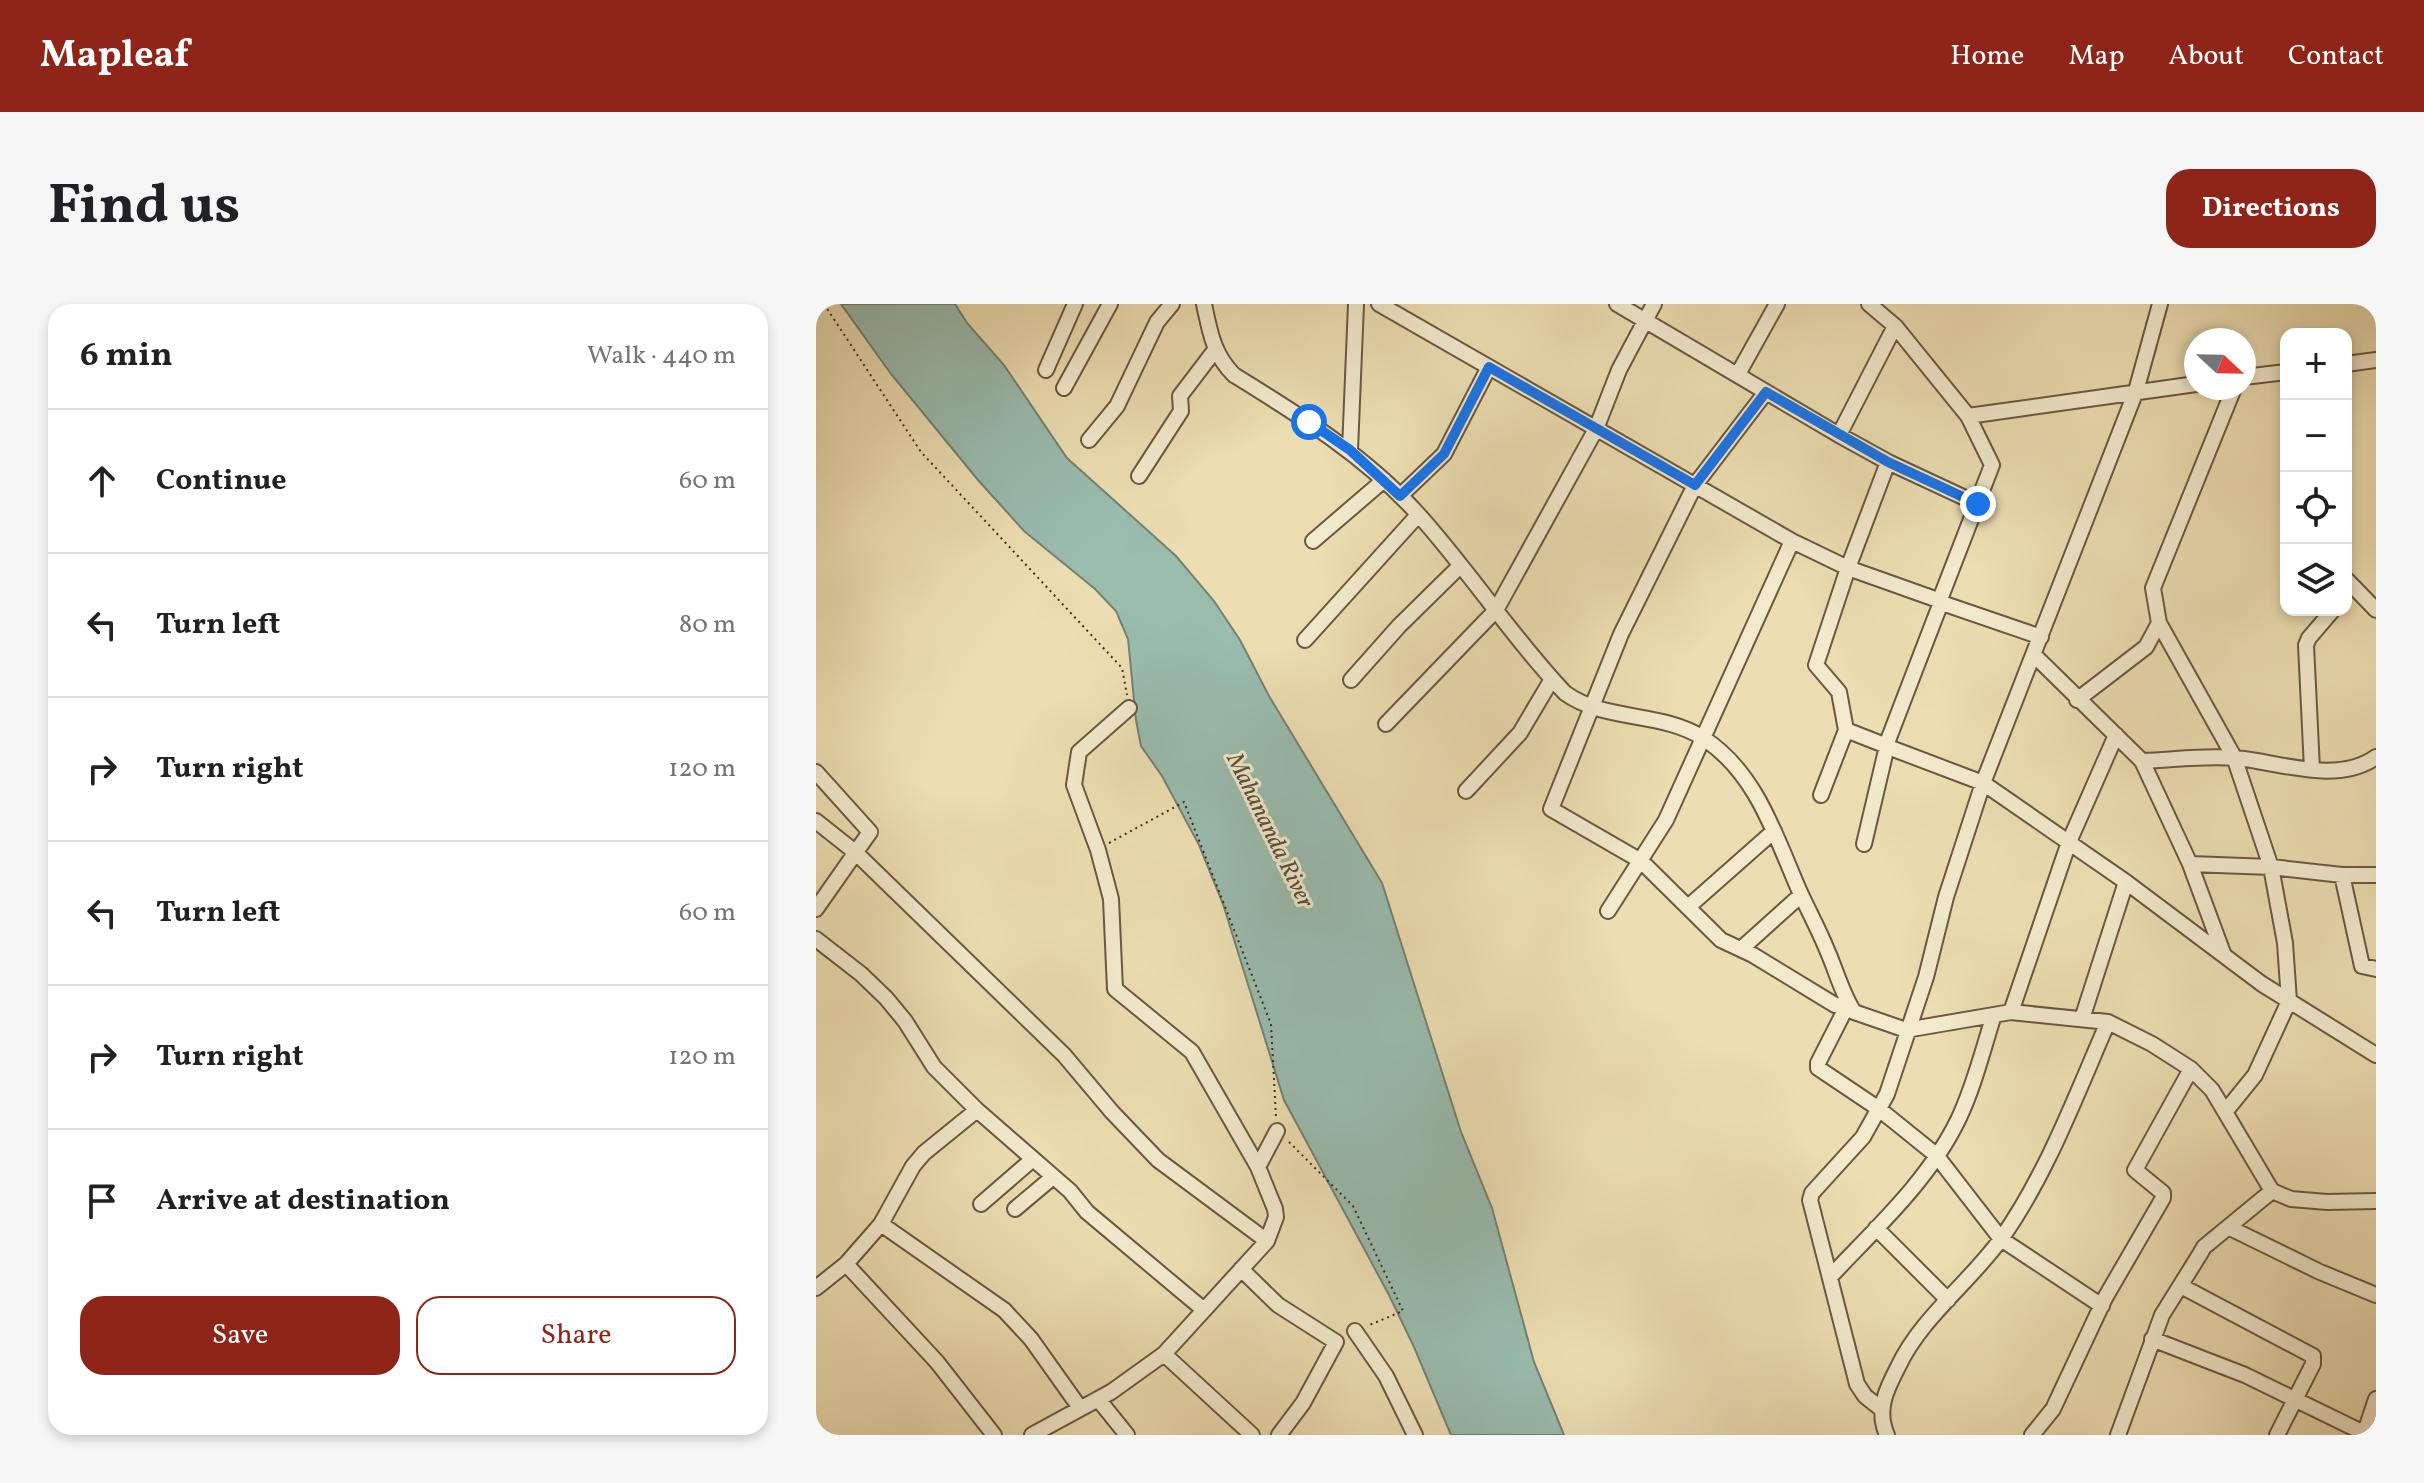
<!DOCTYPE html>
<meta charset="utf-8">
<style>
:root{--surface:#fff;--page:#f6f6f6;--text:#202124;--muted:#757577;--line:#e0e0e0;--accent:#8f2418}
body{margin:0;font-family:Vollkorn,serif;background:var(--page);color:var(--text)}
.controls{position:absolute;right:24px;top:24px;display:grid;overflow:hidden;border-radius:16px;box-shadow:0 4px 12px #0003}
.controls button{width:72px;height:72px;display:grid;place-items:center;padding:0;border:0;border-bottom:2px solid var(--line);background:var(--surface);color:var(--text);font:40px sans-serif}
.compass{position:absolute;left:1368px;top:24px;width:72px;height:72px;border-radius:50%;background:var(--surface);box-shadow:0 4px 12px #0003;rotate:112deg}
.stop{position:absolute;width:24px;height:24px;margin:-18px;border:6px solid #1a73e8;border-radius:50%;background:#fff}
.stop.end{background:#1a73e8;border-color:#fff;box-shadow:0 2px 8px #0008}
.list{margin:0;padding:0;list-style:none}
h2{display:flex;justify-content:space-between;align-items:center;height:104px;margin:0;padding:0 32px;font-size:34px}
h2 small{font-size:26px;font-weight:400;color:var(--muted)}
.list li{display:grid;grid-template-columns:52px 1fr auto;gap:24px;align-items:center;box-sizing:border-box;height:144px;padding:0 32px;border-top:2px solid var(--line)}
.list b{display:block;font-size:30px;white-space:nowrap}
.list em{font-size:26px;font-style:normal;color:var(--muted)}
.actions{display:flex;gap:16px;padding:24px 32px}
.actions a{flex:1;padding:18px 0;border:2px solid var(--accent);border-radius:24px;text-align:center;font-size:28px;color:var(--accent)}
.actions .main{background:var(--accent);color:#fff}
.icon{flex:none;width:44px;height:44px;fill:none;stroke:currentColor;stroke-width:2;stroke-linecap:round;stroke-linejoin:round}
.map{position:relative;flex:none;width:1560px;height:1131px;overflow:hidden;border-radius:24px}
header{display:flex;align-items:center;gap:48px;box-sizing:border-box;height:112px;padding:0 40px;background:var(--accent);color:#fff}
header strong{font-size:38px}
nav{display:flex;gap:44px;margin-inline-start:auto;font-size:28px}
.intro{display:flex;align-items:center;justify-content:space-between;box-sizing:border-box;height:192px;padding:0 48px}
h1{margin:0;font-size:56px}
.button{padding:20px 36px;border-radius:24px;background:var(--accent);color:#fff;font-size:28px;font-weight:700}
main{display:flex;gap:48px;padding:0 48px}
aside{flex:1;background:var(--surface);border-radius:24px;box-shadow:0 4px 12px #0003}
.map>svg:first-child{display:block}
.water{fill:#99bcaf;stroke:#758273;stroke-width:2}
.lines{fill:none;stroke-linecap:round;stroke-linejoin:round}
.minor-casing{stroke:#6b583f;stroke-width:18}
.path{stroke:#402b19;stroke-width:2;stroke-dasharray:2 4;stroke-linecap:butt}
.minor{stroke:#f3eacd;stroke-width:14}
.route{stroke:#1a73e8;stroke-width:10}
.labels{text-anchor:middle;stroke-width:6;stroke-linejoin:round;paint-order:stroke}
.water-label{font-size:24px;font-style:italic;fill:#564f3e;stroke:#f3eacd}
</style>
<header>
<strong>Mapleaf</strong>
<nav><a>Home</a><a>Map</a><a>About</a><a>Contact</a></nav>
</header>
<div class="intro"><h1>Find us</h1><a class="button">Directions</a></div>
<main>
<aside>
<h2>6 min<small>Walk · 440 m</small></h2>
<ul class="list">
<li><svg class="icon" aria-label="ahead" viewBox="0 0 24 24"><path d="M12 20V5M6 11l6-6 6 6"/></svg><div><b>Continue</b></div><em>60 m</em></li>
<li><svg class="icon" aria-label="left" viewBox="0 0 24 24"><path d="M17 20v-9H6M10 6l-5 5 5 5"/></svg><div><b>Turn left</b></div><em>80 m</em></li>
<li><svg class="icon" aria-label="right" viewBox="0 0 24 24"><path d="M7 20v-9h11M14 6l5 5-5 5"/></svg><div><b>Turn right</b></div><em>120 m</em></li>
<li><svg class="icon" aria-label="left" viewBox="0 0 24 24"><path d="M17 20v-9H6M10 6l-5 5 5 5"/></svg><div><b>Turn left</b></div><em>60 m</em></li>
<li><svg class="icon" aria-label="right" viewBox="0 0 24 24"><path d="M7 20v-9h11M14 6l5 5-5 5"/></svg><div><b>Turn right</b></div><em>120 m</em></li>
<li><svg class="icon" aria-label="arrive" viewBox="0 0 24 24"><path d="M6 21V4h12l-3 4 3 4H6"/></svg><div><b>Arrive at destination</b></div></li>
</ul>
<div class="actions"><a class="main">Save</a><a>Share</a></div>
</aside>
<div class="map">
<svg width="1560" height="1131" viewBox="0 0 1560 1131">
<rect width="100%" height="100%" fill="#ecdeb2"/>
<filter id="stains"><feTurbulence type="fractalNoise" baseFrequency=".0025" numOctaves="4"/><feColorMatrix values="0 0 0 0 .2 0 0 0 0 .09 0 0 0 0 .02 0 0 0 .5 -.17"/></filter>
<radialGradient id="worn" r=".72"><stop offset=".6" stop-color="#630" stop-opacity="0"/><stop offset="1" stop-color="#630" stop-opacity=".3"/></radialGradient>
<!-- water -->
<path class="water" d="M25,0H139L151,19L188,61L251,154L360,252L398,297L424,336L453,392L566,579L645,828L676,904L718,1058L748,1131H635L598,1043L573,991L468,796L407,600L383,541L346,472L325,442L320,416L312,335L300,307L279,285L208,227L162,176L75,70Z"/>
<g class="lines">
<!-- minor casing -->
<g class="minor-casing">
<path id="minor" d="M388,0C394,28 397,50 418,71C486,113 548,151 602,210C654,268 696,333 749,389C789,418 845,407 887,434C940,468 959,531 983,586C992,606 1003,626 1011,646C1020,666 1026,690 1038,708L1090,726L1195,708L1292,718L1336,740L1375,765L1396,786L1456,887L1475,895L1511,898L1560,897
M563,0L976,237L1032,264L1122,296L1124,301L1071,439L1072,443L1167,479L1310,578L1446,680L1560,751
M801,0L1023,131L1072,158L1162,200
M1053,0L1079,22L1152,112L1380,80
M1530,60L1560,56
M230,66L259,0
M922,70L961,0
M1428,73L1470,68
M248,84L294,0
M950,88L879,181L805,330L735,505L825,557L905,636L937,651L1019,701L1034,702
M1152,112L1176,161L1123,298L1225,333
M1023,131L1079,22
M273,136L301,102L341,18L356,0
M534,146L540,0
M323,172L365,107L364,92L399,46
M584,192L628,150L673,63
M497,237L568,176
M1530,275L1560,306
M489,336L602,211
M1218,351L1326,457L1374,560L1407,649
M535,376L583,322L644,262
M1261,396L1330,343L1343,319
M313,404L263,448L258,481L282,546L295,595L299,685L376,748L442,863
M570,420L680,306L780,125L803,66L838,0
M1326,457C1357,456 1389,451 1420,454C1463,458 1521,481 1560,453
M1496,465L1490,341L1493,334L1517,306
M0,468L54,528L0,605
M650,487L704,429L736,375
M1005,491L1030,426
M0,517L39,548L248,751L296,808L342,856L451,937
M1048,540L1071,442L1030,426L1023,388L1000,361L1032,264L1072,158
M1374,560L1455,563L1526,571H1560
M1526,571L1546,662L1560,665
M872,603L958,527
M792,607L850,516L976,237
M0,635L45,670L70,694L89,717L118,763L161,806L254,887L271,908L388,1006
M925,645L985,591
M1031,702L1002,759V764L1063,805L1120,851L1185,935L1286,1002
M1195,708L1253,538L1300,431
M1266,715L1310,578
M1409,808L1439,771L1473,697L1469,639L1455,563L1418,453L1343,319L1337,284L1418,84
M165,900L217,855
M199,905L237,873
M65,920L188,1006L215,1035L264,1104
M1412,923L1504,968L1560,991
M1060,924L1132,996
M30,960L121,1058L178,1131
M425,965L462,1001L520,1038L487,1099L463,1131
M1014,973C1059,925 1113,876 1142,816C1158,783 1167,745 1178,711
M1365,982L1497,1052V1060L1461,1131
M0,984L30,960L65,920L97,862L108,849L161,806
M539,1027L570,1072L599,1131
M1336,1035L1429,1071L1548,1129
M348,1050L436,1131
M282,1095L311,1131
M1064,1104L1049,1092L1041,1080L994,896L996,889L1047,833L1071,790L1110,673L1130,593L1167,479L1320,87L1344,0
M216,1131L295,1088L348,1050L451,937L460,913L459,905L442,863L461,827
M1071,1131C1060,1106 1070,1086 1082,1063C1105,1014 1153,979 1185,935C1231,870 1260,791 1292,718
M1216,1131L1237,1105L1289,994L1347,894V889L1319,866L1375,765
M1302,1131L1346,1011L1384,950L1388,943L1456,887
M1548,1131L1560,1095"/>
</g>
<!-- path -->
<path class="path" d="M8,0L105,148L306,364L311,391
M293,539L368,498L455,720L460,813
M473,838L537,902L587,1007L551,1022"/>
<!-- minor -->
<use href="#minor" class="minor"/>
</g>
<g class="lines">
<!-- route -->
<path class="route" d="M493,118L534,146L584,192L628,150L673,63L879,181L950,88L1072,158L1162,200"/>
</g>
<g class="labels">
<!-- water labels -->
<g class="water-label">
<text transform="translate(455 526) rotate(64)" y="8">Mahananda River</text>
</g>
</g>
<rect width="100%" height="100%" filter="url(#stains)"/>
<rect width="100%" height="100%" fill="url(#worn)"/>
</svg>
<div class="controls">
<button>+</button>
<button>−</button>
<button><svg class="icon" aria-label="locate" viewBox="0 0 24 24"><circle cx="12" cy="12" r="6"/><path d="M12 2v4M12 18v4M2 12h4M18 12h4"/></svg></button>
<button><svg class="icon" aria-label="layers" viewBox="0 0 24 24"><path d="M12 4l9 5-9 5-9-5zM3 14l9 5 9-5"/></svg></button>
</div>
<svg class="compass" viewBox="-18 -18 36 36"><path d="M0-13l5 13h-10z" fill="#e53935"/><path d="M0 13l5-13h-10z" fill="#757577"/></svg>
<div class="stop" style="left:493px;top:118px"></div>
<div class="stop end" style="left:1162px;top:200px"></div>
</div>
</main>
